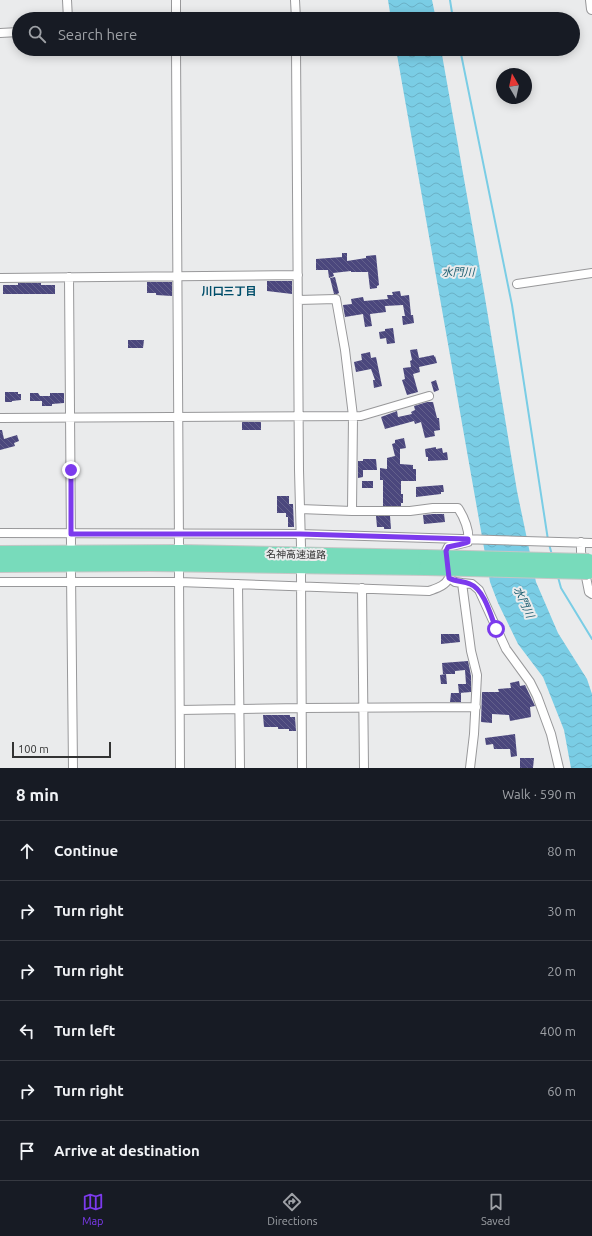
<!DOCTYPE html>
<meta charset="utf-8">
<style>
:root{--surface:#171b24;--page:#20242c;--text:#f1f3f6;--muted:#9ea1a6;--line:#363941;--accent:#7c3aed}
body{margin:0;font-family:Ubuntu,"Noto Sans JP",sans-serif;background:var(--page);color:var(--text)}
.compass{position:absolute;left:496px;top:68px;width:36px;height:36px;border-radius:50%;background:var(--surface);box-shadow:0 2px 10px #0003;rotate:351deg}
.scale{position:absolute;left:12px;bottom:10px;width:99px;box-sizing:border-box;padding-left:4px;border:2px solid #333;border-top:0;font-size:11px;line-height:14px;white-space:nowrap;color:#333;-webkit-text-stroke:3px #eaebec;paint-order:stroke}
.stop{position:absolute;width:12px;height:12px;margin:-9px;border:3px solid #7c3aed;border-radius:50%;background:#fff}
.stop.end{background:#7c3aed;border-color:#fff;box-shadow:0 1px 4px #0008}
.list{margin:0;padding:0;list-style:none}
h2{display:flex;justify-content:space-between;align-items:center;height:52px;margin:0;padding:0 16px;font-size:17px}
h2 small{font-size:13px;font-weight:400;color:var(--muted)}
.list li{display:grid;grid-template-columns:26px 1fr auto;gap:12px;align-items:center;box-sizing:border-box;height:60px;padding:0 16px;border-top:1px solid var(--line)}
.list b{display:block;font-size:15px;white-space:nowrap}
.list em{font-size:13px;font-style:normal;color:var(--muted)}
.icon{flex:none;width:22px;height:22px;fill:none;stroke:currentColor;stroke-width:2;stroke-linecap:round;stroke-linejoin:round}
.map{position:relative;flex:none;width:592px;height:768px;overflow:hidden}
.search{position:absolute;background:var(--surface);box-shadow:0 2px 10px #0003;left:12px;right:12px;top:12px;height:44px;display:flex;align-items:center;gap:10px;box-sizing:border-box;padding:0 14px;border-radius:22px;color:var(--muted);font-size:15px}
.sheet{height:412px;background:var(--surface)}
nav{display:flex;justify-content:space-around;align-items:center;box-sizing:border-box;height:56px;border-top:1px solid var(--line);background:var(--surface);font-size:11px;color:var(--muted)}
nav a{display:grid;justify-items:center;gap:2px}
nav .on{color:var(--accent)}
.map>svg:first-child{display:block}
.water{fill:url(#water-waves)}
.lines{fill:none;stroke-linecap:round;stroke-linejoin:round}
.stream{stroke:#7acde5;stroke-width:2}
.building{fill:url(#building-back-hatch)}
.minor-casing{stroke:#98989a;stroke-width:10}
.tertiary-casing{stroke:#98989a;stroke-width:12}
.motorway-casing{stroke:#c6c6c6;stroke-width:16}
.minor{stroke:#fff;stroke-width:8}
.tertiary{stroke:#fff;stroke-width:10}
.motorway{stroke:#78dbbb;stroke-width:14}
.motorway-bridge-casing{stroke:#c6c6c6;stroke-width:16;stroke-linecap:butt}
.motorway-bridge{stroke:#78dbbb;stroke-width:14}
.route{stroke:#7c3aed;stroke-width:5}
.labels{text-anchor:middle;stroke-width:4;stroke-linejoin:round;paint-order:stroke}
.street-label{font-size:10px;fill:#333;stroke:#eaebec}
.water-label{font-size:11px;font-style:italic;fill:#1d5f71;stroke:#eaebec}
.neighbourhood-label{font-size:11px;font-weight:bold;fill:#004e6a;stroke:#eaebec}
</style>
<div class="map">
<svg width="592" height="768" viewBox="0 0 592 768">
<defs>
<pattern id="water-waves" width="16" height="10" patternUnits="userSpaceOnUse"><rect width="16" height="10" fill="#7acde5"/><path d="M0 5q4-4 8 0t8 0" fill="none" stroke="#6ab0c5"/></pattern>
<pattern id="building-back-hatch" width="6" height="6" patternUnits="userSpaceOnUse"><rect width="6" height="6" fill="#4b477d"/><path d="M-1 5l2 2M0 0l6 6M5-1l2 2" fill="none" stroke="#63608b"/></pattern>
</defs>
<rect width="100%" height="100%" fill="#eaebec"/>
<!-- water -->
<path class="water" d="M388,0H432L436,19H391Z
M396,49H441L484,292L517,491L536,582L558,633L587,679L592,694V768H571L564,730L543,677L518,644L498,603L490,582Z"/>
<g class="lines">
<!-- stream -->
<path class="stream" d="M450,0L453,19
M460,49L512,305L548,540
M549,544L552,555
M558,577L561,588L592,639"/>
</g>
<!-- building -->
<path class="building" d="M342,253H347V261L366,258V256L376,255L379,285L377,286V288L370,289L368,272H351V271L333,273L334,276L329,278L328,270H316V259L342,257Z
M335,277L339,293L337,294H334L330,278Z
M267,281H292V294L267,291Z
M147,282H172V296L156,295V293H147Z
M18,283H41V285H55V294H3V285H18Z
M400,291L401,296L409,295L411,315H413L414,323L403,325L402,316H405L403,305L385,306L386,312L370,314L372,326L365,327L363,314L345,317L343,305L352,304L351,299L363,297L364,301L388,299L387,295H393L392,292Z
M393,328L395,343L387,344L386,338L380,339L379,332L385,331V329Z
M128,340H144L143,348H128Z
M417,349L419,358L434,355V357L435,356L437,363L419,367L420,372L413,374L418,392L407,395L402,380L405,379L403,368L411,367L410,361L412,360L410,350Z
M370,352L371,358L376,357L382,386L374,388L373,380H375L371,369L356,372L354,362L362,360L361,354Z
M436,380L439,390L434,392L431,382Z
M5,392H18V394H21V400L12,401V402H5Z
M30,393H38L40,396H50V393H64V403L52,404V406H42V401H30Z
M427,402H433L437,418H439L440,430L434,431L435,436L425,438L421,422L415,424L414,421L385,429L381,417L397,411L398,417L412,414L411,412L415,410L414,406Z
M242,422H261V430H242Z
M0,430H2L4,439L17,435L19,441L14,443L15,446L0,450Z
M404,438L406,448L400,449V464L413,465V469H416V481H401V494H403V503H401V506H383V480H380V468L387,469V458L395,456L392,444L395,443V440Z
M436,447V449L442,448L443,453L447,452L448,460L428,461V457H426L425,449Z
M363,459H376L377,470H363V477L358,478V461H363Z
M362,481H373V488H362Z
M443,485L444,492H441V494L416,497V487Z
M277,496H289V504H293L294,527H288V517H286V513H277Z
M433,514H444L445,522L424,524L423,515Z
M376,516H390L391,529H384V527H377Z
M441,634H459L460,642L441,644Z
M468,661L471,676V692L459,693L458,684H466L465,670L455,671V674H443L442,663Z
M446,674L447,684H441L440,675Z
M519,681L520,686L525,685L535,706L530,707L531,717L510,721L509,715L492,714V723L481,722L482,692H499L498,689L511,688L510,683Z
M451,693H461V702H450Z
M263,715H290V717H295L296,731H289V729H278V727H264Z
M515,734L517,756L511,757L510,749H494L493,744L486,745L485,738Z
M520,758H534L533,768H520Z"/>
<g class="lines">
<!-- minor casing -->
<g class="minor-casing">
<path id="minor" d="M67,0L68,19
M176,0V19
M295,0L296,19
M0,33L19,32
M176,49L179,545
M296,49L299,470L301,546
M69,277L71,544
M0,278L298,275
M517,284L592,273
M298,300L336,299L345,350L353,416L352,511L300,509
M0,418L361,416L429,396
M0,533L300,534L592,543
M581,542V552L589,592L592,594
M179,572L180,768
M71,573L73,768
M301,573L302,768
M449,578L455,582L462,583L471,651L477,675L474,734L470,768
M0,582H179L429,591C437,588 445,586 449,578L446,551L448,547L468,542C470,531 464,517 458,508H433L410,511H352
M462,583L472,584L479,590L506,649L530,682L537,696L551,734L559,768
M238,584L240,768
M362,588L364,768
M180,710L302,708L476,707"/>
</g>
<!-- tertiary casing -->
<g class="tertiary-casing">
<path id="tertiary" d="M591,0L592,9"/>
</g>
<!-- motorway casing -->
<g class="motorway-casing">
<path id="motorway" d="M0,553L182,552L425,557
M0,565L149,564L426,568"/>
</g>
<!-- minor -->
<use href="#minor" class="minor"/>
<!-- tertiary -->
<use href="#tertiary" class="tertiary"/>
<!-- motorway -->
<use href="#motorway" class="motorway"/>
<!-- motorway-bridge casing -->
<g class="motorway-bridge-casing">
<path id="motorway-bridge" d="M425,557L589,561
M426,568L588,572"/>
</g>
<!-- motorway-bridge -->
<use href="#motorway-bridge" class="motorway-bridge"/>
</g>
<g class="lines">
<!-- route -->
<path class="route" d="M71,470V534H300L468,539V542C461,545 455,545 448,547L446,551L449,578C456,582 463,581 470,584C484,589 491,616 496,629"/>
</g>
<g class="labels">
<!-- street labels -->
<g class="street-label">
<text transform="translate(296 554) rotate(1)" y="4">名神高速道路</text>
</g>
<!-- water labels -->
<g class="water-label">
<text x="458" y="276">水門川</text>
<text transform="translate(524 602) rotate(65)" y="4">水門川</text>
</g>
<!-- neighbourhood labels -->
<g class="neighbourhood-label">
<text x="229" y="295">川口三丁目</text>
</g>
</g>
</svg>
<svg class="compass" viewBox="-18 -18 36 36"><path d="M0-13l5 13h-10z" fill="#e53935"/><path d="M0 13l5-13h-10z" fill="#9ea1a6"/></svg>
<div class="scale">100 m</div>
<div class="stop" style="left:496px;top:629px"></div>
<div class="stop end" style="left:71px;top:470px"></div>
<div class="search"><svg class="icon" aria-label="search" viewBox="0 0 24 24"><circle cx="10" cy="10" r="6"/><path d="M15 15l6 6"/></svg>Search here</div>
</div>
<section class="sheet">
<h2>8 min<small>Walk · 590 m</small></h2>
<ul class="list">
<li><svg class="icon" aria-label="ahead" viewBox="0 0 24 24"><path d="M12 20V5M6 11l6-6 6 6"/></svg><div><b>Continue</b></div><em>80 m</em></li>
<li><svg class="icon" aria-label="right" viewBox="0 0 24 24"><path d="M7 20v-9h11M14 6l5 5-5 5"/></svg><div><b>Turn right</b></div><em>30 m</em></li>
<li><svg class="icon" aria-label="right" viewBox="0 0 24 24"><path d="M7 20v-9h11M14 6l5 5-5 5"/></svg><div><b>Turn right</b></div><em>20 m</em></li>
<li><svg class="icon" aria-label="left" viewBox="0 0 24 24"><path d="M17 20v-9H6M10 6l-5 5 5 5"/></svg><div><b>Turn left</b></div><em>400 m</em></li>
<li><svg class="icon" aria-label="right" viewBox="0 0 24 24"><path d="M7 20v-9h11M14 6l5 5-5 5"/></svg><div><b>Turn right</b></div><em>60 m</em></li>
<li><svg class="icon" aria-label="arrive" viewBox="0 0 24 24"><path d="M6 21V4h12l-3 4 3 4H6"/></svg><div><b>Arrive at destination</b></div></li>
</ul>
</section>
<nav>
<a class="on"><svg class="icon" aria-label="map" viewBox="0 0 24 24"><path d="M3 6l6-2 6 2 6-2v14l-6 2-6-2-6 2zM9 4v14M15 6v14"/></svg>Map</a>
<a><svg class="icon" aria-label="directions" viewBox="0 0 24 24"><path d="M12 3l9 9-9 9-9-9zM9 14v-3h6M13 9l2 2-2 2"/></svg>Directions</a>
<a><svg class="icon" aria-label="saved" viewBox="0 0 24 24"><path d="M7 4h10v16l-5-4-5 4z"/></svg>Saved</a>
</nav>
